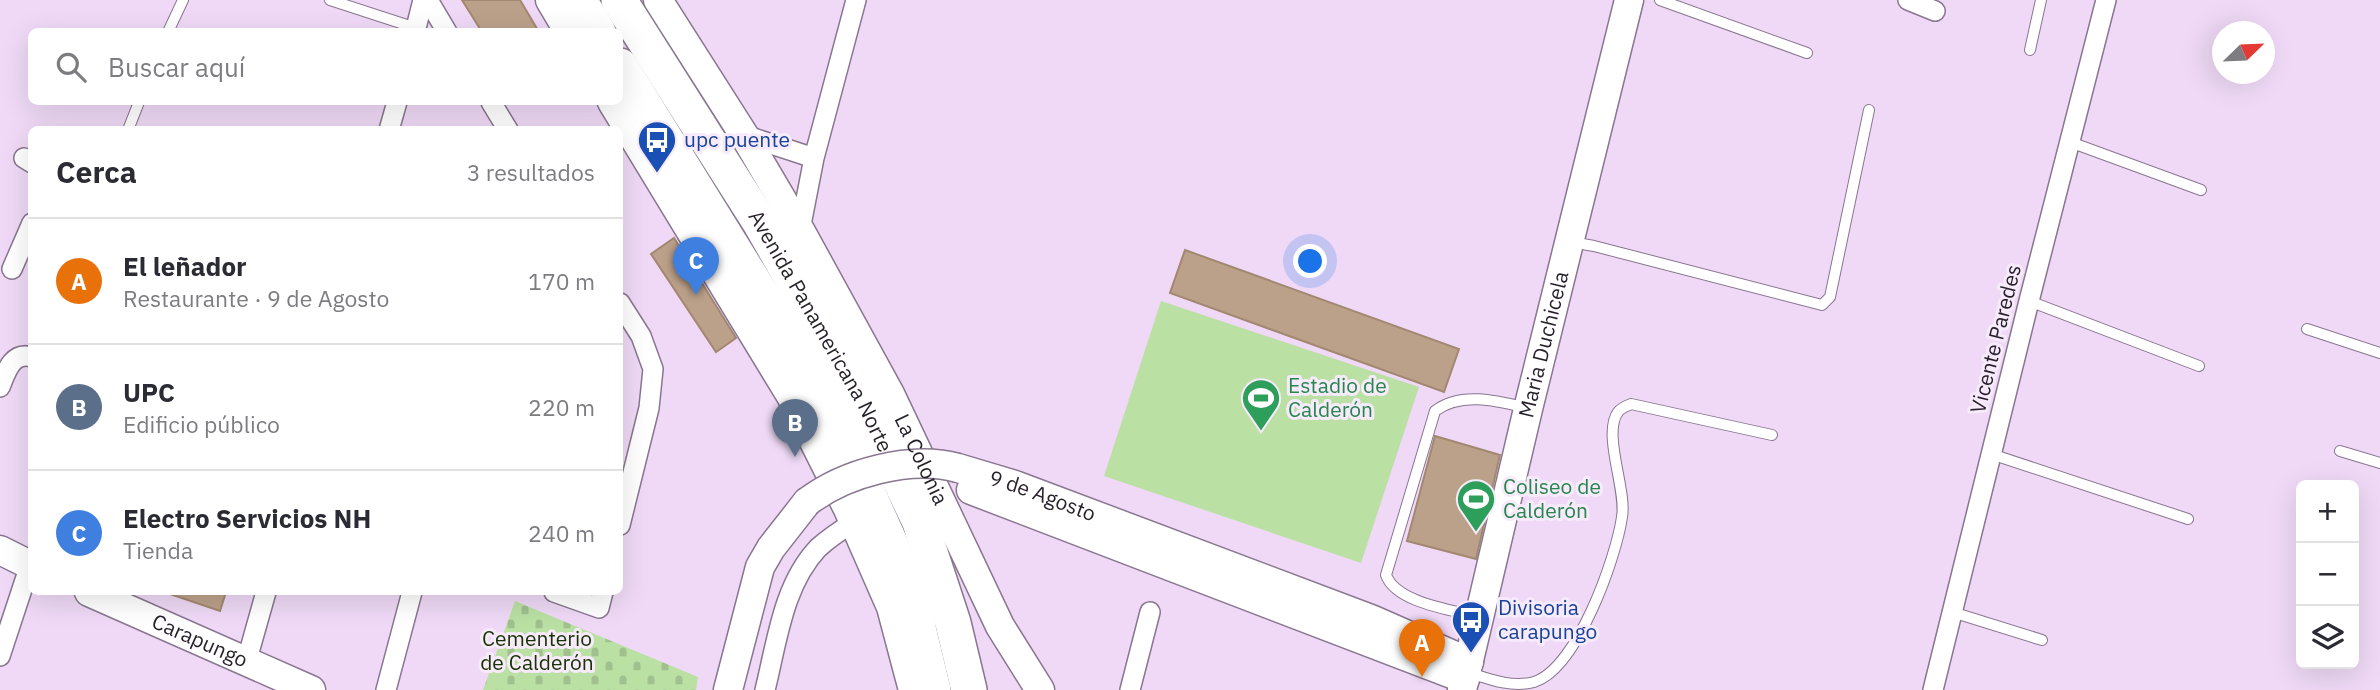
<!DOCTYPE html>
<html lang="es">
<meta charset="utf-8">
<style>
:root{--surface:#fff;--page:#f7f7f7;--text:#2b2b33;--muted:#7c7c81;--line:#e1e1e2;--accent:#1a6570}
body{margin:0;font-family:"IBM Plex Sans",sans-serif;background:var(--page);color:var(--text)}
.controls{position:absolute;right:21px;bottom:21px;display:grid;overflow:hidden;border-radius:10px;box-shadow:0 7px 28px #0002}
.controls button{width:63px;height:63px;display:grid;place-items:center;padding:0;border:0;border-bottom:2px solid var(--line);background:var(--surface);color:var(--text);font:35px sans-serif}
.compass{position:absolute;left:2212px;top:21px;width:63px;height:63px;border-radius:50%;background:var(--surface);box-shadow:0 7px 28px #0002;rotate:67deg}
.you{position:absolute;left:1311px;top:262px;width:24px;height:24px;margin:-18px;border:5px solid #fff;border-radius:50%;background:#1a73e8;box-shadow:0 0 0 10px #1a73e833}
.badge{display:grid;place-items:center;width:46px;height:46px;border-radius:50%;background:var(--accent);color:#fff;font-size:23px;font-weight:700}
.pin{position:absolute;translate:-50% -58px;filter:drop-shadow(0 2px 4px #0008)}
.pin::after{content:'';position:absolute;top:37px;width:24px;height:21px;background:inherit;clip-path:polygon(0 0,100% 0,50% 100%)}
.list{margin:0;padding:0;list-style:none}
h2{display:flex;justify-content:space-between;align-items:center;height:91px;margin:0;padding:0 28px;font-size:30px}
h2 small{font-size:23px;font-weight:400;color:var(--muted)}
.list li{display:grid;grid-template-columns:46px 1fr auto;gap:21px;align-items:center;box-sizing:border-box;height:126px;padding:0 28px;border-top:2px solid var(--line)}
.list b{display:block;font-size:26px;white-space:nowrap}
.list p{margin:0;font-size:23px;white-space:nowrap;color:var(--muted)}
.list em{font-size:23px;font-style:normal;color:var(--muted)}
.icon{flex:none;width:38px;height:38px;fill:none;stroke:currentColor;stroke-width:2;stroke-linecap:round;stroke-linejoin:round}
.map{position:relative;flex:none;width:2380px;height:690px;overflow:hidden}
.search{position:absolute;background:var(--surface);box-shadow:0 7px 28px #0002;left:28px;top:28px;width:595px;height:77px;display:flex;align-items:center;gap:18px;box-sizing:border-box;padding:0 24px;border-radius:10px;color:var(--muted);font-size:26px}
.panel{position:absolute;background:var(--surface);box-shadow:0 7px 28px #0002;left:28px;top:126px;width:595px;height:469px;border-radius:10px}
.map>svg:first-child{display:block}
.green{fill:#bae0a4}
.cemetery{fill:url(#cemetery-stones)}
.building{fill:#bca18a;stroke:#a28871;stroke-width:2}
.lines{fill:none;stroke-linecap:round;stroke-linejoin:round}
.lane-casing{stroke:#897690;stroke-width:12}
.street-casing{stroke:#897690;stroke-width:22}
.secondary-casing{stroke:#897690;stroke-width:31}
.highway-casing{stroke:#897690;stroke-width:38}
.lane{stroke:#fff;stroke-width:10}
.street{stroke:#fff;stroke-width:19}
.secondary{stroke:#fff;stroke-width:28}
.highway{stroke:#fff;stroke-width:35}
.secondary-bridge-casing{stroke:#897690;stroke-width:31;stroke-linecap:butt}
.secondary-bridge{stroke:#fff;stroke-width:28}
.labels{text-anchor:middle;stroke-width:6;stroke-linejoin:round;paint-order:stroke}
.transit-label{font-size:21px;fill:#164399;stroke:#f7eafb;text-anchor:start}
.street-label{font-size:21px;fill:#271f2a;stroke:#f7eafb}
.leisure-label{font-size:21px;fill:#27864d;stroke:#f7eafb;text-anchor:start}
.park-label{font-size:21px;fill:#173300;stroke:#f7eafb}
</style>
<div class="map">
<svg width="2380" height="690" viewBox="0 0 2380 690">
<defs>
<pattern id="cemetery-stones" width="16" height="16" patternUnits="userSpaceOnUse" patternTransform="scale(1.75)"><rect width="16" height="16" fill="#bae0a4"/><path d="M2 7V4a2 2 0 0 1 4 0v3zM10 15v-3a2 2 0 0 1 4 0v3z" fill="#a0c08d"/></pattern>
</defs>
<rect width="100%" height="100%" fill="#efd9f6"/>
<!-- green -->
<path class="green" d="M1161,301L1419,387L1361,563L1104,476Z"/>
<!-- cemetery -->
<path class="cemetery" d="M515,601L698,677L696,690H483Z"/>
<!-- building -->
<path class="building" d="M462,0H520L539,32H482Z
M674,238L736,338L716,352L651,254Z
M1185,250L1459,349L1444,392L1170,293Z
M1435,436L1500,455L1476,559L1407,541Z
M170,592H226L220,611L170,594Z"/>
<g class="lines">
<!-- lane casing -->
<g class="lane-casing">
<path id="lane" d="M330,0L416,28
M1660,0L1807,53
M168,32L183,0
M2030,50L2041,0
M128,130L139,102
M2070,142L2201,190
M1571,242L1594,246L1822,305L1830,297L1869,110
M2029,301L2199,366
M2307,329L2380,353
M2340,451L2380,463
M1991,454L2188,519
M1952,612L2042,640
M1479,617C1453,610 1396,603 1386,575L1435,411C1461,391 1498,401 1527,408
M1467,672C1489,679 1511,688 1534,682C1577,669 1616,558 1622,517C1627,490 1602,434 1618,412C1621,408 1626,406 1631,404L1772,435"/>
</g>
<!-- street casing -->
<g class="street-casing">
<path id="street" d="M428,0L447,32
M1908,0L1935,11
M415,32L423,0
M491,102L508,130
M389,130L397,102
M744,135L814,158
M24,158L32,163
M800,230L814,158L856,0
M12,269L32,223
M620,303L641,336L653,369L649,408L620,525
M0,387C6,372 12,351 32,357
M554,592L599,608L603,592
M0,656L30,565
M246,663L266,592
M386,690L412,592
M765,690C777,642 783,585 818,548C829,538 841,530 854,522
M1130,690L1150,612
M1933,690L2029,301L2106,0"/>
</g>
<!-- secondary casing -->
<g class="secondary-casing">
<g id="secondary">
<path d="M550,0L569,32"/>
<path id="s1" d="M658,0L744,135L800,230L890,394L1000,626L1040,690"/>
<path d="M612,102L791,396L848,509L891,607L913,690"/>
<path id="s2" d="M958,468L1015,485L1371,619L1469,662"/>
<path d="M971,490L1465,679"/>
<path d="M0,550L32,566"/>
<path id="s3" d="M89,592L311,690"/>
<path d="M728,690L760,567L771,548L807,502"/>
<path id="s4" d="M1462,690L1528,409L1629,0"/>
</g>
</g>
<!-- highway casing -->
<g class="highway-casing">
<g id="highway">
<path d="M579,0L598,32"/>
<path id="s5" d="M619,0L761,224L864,404L920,522L953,623L969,690"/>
<path d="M620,66L794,347L836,422L891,545L914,611L933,690"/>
</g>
</g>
<!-- lane -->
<use href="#lane" class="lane"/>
<!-- street -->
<use href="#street" class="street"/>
<!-- secondary -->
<use href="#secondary" class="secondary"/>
<!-- highway -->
<use href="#highway" class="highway"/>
<!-- secondary-bridge casing -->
<g class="secondary-bridge-casing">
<path id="secondary-bridge" d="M807,502C845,473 910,455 958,468"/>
</g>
<!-- secondary-bridge -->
<use href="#secondary-bridge" class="secondary-bridge"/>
</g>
<!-- icons -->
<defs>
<g id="bus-pin" transform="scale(2.0125)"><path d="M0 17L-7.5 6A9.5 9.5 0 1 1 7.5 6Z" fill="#1a4fb4" stroke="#f7eafb"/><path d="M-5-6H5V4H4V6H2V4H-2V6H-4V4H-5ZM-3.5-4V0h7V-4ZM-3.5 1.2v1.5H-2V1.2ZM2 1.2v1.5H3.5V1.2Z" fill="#fff"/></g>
<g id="stadium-pin" transform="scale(2.0125)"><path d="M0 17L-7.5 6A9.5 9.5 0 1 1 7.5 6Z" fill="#2e9e5b" stroke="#f7eafb"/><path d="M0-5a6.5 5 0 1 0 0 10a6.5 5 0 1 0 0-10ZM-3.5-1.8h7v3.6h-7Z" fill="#fff"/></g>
</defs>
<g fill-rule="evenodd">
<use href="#bus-pin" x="657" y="140"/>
<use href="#stadium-pin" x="1261" y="398"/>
<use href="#stadium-pin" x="1476" y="499"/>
<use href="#bus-pin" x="1471" y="620"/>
</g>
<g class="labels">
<!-- transit labels -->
<g class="transit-label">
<text x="684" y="147">upc puente</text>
<text x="1498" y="615">Divisoria<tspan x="1498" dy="24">carapungo</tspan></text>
</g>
<!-- street labels -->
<g class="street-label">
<text dy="7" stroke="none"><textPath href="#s5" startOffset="388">Avenida Panamericana Norte</textPath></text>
<text transform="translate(1996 339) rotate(-76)" y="7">Vicente Paredes</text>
<text dy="7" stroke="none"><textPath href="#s4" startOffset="355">Maria Duchicela</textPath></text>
<text dy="7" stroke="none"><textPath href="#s1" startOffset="530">La Colonia</textPath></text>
<text dy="7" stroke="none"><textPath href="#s2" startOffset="89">9 de Agosto</textPath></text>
<text dy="7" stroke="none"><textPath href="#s3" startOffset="121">Carapungo</textPath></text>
</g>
<!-- leisure labels -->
<g class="leisure-label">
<text x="1288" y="393">Estadio de<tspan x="1288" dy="24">Calderón</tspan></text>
<text x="1503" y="494">Coliseo de<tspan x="1503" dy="24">Calderón</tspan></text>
</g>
<!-- park labels -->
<g class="park-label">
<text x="537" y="646">Cementerio<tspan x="537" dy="24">de Calderón</tspan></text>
</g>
</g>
</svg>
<div class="controls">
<button>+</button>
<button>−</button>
<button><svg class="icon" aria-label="layers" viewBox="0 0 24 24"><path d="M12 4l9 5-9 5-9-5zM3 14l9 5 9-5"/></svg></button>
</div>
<svg class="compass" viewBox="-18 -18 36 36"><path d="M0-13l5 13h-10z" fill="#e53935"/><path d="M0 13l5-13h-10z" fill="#7c7c81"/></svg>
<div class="you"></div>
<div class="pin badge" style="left:1422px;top:677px;background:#e8710a">A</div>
<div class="pin badge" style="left:795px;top:457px;background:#5c6f8a">B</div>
<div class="pin badge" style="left:696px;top:295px;background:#3f7fe0">C</div>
<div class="search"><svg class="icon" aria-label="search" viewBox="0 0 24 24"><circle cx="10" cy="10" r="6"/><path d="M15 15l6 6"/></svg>Buscar aquí</div>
<section class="panel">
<h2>Cerca<small>3 resultados</small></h2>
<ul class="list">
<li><span class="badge" style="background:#e8710a">A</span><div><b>El leñador</b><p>Restaurante · 9 de Agosto</p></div><em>170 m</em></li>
<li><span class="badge" style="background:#5c6f8a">B</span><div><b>UPC</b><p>Edificio público</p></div><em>220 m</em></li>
<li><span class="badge" style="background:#3f7fe0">C</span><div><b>Electro Servicios NH</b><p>Tienda</p></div><em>240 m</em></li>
</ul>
</section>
</div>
